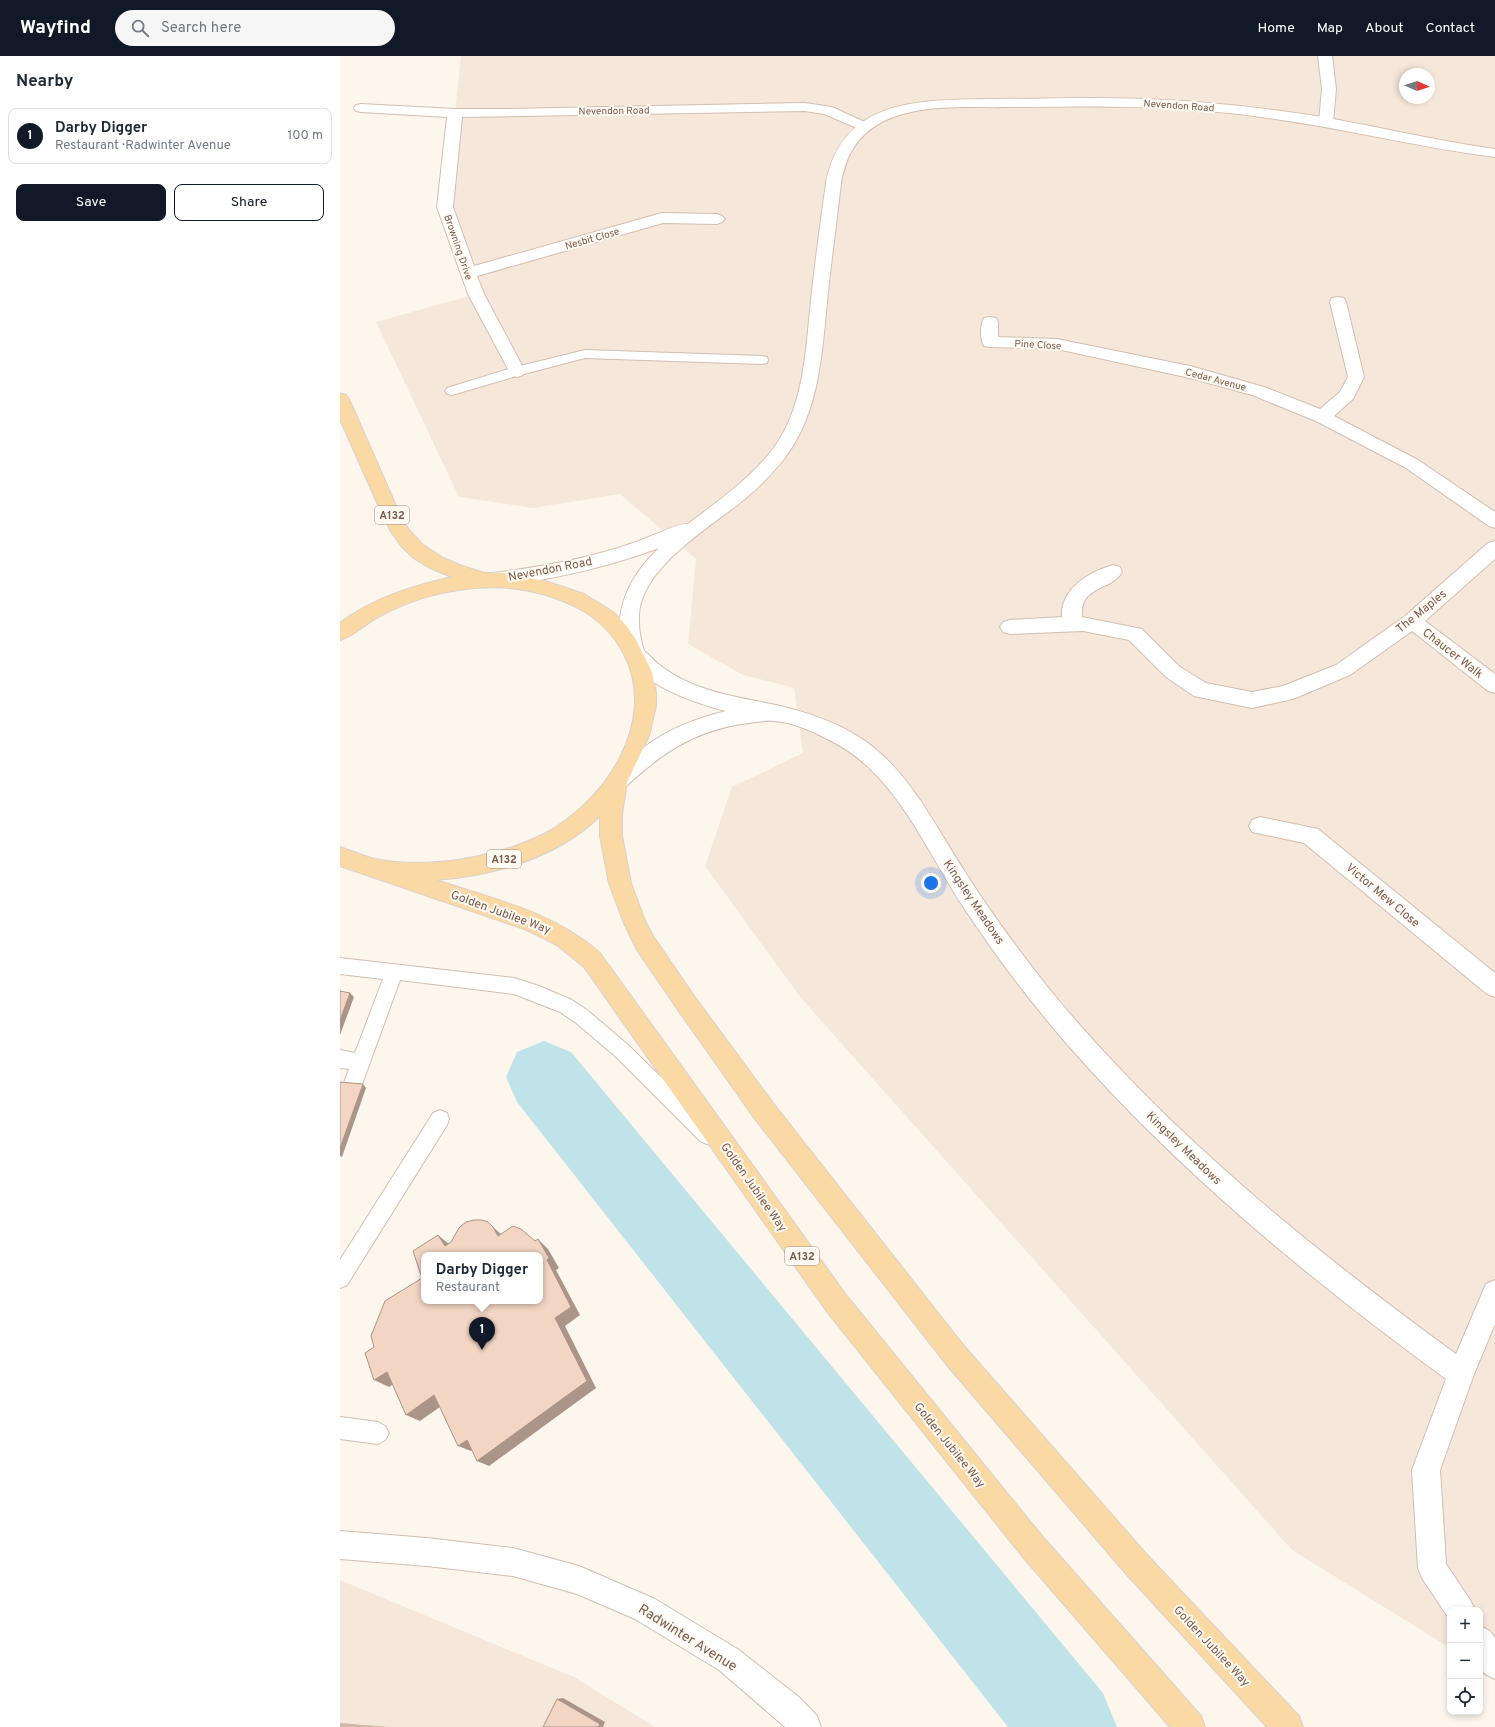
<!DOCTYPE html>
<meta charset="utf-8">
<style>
:root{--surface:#fff;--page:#f6f6f7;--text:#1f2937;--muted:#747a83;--line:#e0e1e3;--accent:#111827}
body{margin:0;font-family:Overpass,sans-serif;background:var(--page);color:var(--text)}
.controls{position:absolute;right:12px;bottom:12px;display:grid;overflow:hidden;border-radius:8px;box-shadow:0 2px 6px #0003}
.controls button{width:36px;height:36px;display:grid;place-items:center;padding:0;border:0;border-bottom:1px solid var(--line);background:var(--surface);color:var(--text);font:20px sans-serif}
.compass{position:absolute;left:1059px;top:12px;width:36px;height:36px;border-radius:50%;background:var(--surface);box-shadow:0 2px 6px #0003;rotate:93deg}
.you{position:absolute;left:591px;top:827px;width:14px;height:14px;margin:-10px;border:3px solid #fff;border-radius:50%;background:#1a73e8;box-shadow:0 0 0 6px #1a73e833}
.badge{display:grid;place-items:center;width:26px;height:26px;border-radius:50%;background:var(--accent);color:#fff;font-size:13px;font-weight:700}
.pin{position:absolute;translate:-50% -33px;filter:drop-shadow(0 1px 2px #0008)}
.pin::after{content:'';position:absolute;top:21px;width:14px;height:12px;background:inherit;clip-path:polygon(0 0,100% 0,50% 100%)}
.popup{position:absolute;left:81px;top:1196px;width:122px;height:52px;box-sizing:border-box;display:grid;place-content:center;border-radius:8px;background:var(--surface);filter:drop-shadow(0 1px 3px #0005);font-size:13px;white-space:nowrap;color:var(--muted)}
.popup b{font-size:15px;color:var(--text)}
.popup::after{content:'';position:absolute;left:50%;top:100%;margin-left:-8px;border:8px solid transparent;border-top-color:var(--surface)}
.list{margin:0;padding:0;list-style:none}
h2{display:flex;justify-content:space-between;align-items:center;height:52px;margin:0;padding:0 16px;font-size:17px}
h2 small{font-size:13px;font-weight:400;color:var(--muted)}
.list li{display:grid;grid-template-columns:26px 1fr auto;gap:12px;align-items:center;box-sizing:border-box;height:56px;margin:0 8px 8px;padding:0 8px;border:1px solid var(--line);border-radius:8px}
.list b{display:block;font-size:15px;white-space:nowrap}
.list p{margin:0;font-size:13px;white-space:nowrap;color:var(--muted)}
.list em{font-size:13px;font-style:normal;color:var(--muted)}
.actions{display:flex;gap:8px;padding:12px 16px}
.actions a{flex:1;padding:9px 0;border:1px solid var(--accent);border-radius:8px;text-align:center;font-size:14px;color:var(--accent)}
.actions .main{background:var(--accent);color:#fff}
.icon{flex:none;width:22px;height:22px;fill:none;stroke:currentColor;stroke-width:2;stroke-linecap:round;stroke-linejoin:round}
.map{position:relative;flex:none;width:1155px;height:1671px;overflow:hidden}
header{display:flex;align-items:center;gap:24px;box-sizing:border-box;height:56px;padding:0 20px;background:var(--accent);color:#fff}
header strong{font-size:19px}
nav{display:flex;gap:22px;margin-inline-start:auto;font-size:14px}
.search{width:280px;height:36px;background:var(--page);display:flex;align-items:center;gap:10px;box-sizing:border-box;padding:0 14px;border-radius:22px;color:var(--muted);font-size:15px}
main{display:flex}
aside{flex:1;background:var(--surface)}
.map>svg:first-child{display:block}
.residential{fill:#f5e8da;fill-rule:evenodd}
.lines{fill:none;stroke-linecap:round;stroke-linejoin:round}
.river{fill:#bfe3e8;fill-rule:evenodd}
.lane-casing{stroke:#d1beb0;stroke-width:2}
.street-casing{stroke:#d1beb0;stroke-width:2}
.secondary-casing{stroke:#d6c0b0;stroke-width:2}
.primary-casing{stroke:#dad1cd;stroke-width:2}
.lane{fill:#fff;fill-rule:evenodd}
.street{fill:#fff;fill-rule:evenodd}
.secondary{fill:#fff;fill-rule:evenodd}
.primary{fill:#fbd9a5;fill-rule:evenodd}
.wall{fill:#d1b7a8}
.shaded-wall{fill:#aa9588}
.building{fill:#f3d5c3;stroke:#aa9588;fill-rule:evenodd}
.labels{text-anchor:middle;stroke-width:4;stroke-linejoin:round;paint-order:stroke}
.far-street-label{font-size:10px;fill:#7a5c4d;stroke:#fffaf3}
.shield{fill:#fffaf3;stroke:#a28b7f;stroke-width:1}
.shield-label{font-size:11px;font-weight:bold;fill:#7a5c4d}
.street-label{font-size:12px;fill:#7a5c4d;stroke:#fffaf3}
.near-street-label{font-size:14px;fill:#7a5c4d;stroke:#fffaf3}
</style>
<header>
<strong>Wayfind</strong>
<div class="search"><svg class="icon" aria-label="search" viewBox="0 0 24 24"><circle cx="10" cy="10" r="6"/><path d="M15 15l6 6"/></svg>Search here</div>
<nav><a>Home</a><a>Map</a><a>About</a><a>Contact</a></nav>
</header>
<main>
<aside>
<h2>Nearby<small></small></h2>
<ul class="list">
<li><span class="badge">1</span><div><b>Darby Digger</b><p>Restaurant · Radwinter Avenue</p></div><em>100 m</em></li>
</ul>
<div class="actions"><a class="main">Save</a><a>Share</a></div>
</aside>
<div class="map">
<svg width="1155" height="1671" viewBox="0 0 1155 1671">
<rect width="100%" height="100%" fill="#fdf6ec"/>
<!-- residential -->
<path class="residential" d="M121,0H1155V1620L1140,1611V1554H1110V1592L952,1494L461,942L365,810L392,731L463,697L454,632L403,619L348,588L356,503L280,438L193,452L119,441L36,266L136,238L105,151ZM1065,18H1089V42H1065Z
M0,1524L234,1621L315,1671H0Z"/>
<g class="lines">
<!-- river -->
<path class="river" d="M204,985L231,996L763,1637L777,1671H668L177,1046L166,1021L177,996Z"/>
<!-- lane casing -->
<g class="lane-casing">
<path id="lane" d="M245,294L422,300L427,301L428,304L427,307L422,308L245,302L180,319L112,339L107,338L105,335L107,332L172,312Z
M0,902L174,922L199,930L232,944L247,954L287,988L374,1073L376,1079L374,1085L367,1088L360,1085L275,1000L235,966L220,956L174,938L60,924L9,1064L7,1070L0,1073V1038L9,1013L0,1012V994L15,997L43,923L0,918Z
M100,1054L107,1057L109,1063L107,1069L7,1229L0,1232V1204L93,1057Z
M0,1361L38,1366L45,1370L49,1377L45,1384L38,1388L0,1383Z"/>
</g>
<!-- street casing -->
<g class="street-casing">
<path id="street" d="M978,0H992L996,33L993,66L991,69L986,70L981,69L979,66L982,33Z
M465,47L492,51L529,68L531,71L529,74L524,75L484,58L465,55L122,61L113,151L134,210L322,157L377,158L382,160L385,163L382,166L377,168L323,167L137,220L144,238L185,315L183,319L177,321L171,319L169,315L128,238L97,151L107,61L21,56L16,55L14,52L16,49L21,48L115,53H168Z
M998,241L1004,242L1006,246L1024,321L1013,343L994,360L1078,404L1155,456V472L1149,470L1066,412L976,365L912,339L850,322L717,293L650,291L644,290C640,283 640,269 644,262L650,261L656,262L658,266V281L717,283L850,310L924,331L980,353L1000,336L1008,321L990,246L992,242Z
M1155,485V503L1085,565L1155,618V637L1148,635L1072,575L1010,619L953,643L912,652L854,640L826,621L789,584L743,575L670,578L663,576L660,571L663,566L670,564L722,561C720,533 749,516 773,509L780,511L782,516C772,535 739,529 742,561L802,573L840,611L866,627L912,636L943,630L996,609L1065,560L1148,487Z
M295,590C305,593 309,600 317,607C327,615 339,622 350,627C378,639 408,643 436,649C470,657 506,669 533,691C574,724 597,773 625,816C651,857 680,896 710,934C826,1075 969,1191 1116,1298L1146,1228L1155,1224V1268L1134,1318L1100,1414L1106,1508L1130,1544L1135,1554H1110V1564L1082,1522L1078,1512L1072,1414L1106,1323C969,1223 838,1115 726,987C689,944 655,899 624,852C586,795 557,719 493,686C476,677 454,666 434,665C424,664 411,667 401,668C351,676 320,699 284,732L277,735L270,732L267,726L270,720C307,685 336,667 386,655C354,647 302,629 285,598L288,593Z
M920,761L978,773L1155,917V941L1147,938L964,787L912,776L909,770L912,764Z
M0,1475L87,1482L173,1492L239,1510L315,1543L399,1594L460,1642L477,1660L481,1671H445L379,1614L295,1563L237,1538L173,1520L87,1510L0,1503Z
M1140,1570L1150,1575L1155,1582V1623L1145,1618L1140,1611Z"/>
</g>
<!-- secondary casing -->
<g class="secondary-casing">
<path id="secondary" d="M756,42C832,42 907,49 982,61C1040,71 1097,85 1155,93V101C1076,91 999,71 921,61C837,49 753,50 669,51C628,52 580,47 542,66C516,80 506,100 501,127C497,163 492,199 488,236C482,293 481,355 444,403C433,417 420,430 406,442C372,470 311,505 300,550C297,567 300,583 305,598L302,603L295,606L288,603C267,563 289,520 319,492C265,512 210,524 153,531L146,529L144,524L146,519L153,517C200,511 248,503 293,487C304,484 340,466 348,468C379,444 412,422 435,390C466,347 466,286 472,235C476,199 481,163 486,127C502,40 585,44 655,43C689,43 723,42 756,42Z"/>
</g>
<!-- primary casing -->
<g class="primary-casing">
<path id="primary" d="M0,337L6,339L9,343L61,461L69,474L82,488L103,502L122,510L145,517H165L205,525L244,538L273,556L285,568L295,582L312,616L316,637V650L309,680L287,726L282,757V780L291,827L305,865L313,880L354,940L433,1047L624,1290L808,1500L959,1660L963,1671H927L788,1520L606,1308L415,1063L338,954L297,894L284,867L269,827L260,780V760C217,802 155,819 96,824C153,843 214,856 260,897L506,1239L702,1480L861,1660L865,1671H830L682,1500L488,1257L244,911L217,889L187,874L0,810V791C12,795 23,800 35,803C87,814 158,801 204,778C265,746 319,666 284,598C274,579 258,563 240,553C208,536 171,529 135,532C102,535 67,545 38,561C25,568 14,580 0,584V567C33,542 73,530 112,521L90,512L75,503L62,491L50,474L39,451L0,363Z"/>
</g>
<!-- lane -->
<use href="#lane" class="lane"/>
<!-- street -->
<use href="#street" class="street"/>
<!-- secondary -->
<use href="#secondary" class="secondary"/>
<!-- primary -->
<use href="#primary" class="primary"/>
</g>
<!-- wall -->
<path class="wall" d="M0,1667L50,1671H0Z"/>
<!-- shaded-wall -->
<path class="shaded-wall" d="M10,937L14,941L0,979V964Z
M23,1028L26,1032L2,1101L0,1100V1092Z
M153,1171L164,1181L158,1180Z
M98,1179L110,1189L105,1190Z
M198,1183L208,1193L219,1212L216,1214L240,1259L225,1270L256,1332L149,1410L137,1405L215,1262L207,1204Z
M47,1316L61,1323L49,1331L34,1324Z
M94,1339L107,1346L80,1365L66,1359Z
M127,1384L139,1389L131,1395L118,1390Z
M223,1642L265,1666L263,1671H258L217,1643Z"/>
<!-- building -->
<path class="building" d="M0,935L10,937L0,964Z
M0,1026L23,1028L0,1092Z
M134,1164H142L148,1166L153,1171L158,1180L173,1170L181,1173L195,1185L198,1183L209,1202L207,1204L231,1251L215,1262L247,1325L137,1405L127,1384L118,1390L94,1339L66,1359L47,1316L34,1324L25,1297L34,1291L31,1280L45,1245L82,1222L73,1195L98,1179L105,1190L111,1186L119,1172L126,1166ZM84,1199H200V1245H84Z
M217,1643L260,1668L258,1671H203Z"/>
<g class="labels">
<!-- far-street labels -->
<g class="far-street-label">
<text transform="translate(839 49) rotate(4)" y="4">Nevendon Road</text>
<text transform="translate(274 54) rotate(-1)" y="4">Nevendon Road</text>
<text transform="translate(252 182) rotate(-16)" y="4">Nesbit Close</text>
<text transform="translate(119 191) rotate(71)" y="4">Browning Drive</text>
<text transform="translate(698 288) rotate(3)" y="4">Pine Close</text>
<text transform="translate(876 323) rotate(15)" y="4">Cedar Avenue</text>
</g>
<!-- shield labels -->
<g class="shield">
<rect x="35" y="450" width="34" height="18" rx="3"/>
<rect x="147" y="794" width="34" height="18" rx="3"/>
<rect x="445" y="1191" width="34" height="18" rx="3"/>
</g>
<g class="shield-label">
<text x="52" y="463">A132</text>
<text x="164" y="807">A132</text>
<text x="462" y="1204">A132</text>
</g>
<!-- street labels -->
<g class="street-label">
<text transform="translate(210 513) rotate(-11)" y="4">Nevendon Road</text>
<text transform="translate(1081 555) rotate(-39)" y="4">The Maples</text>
<text transform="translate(1113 597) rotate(38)" y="4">Chaucer Walk</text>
<text transform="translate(1043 839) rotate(40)" y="4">Victor Mew Close</text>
<text transform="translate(634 846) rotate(56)" y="4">Kingsley Meadows</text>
<text transform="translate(161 856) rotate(20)" y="4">Golden Jubilee Way</text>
<text transform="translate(844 1092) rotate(44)" y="4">Kingsley Meadows</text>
<text transform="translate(414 1131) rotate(55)" y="4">Golden Jubilee Way</text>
<text transform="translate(610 1389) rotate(51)" y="4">Golden Jubilee Way</text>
<text transform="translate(872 1590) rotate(47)" y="4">Golden Jubilee Way</text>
</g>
<!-- near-street labels -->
<g class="near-street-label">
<text transform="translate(348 1581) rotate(32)" y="5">Radwinter Avenue</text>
</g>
</g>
</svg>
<div class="controls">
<button>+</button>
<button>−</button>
<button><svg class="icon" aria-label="locate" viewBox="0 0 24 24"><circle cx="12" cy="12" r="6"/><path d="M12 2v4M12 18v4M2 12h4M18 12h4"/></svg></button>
</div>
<svg class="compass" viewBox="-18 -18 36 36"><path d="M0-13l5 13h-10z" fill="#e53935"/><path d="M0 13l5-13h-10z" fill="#747a83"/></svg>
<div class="you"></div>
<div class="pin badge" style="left:142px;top:1294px">1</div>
<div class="popup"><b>Darby Digger</b>Restaurant</div>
</div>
</main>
